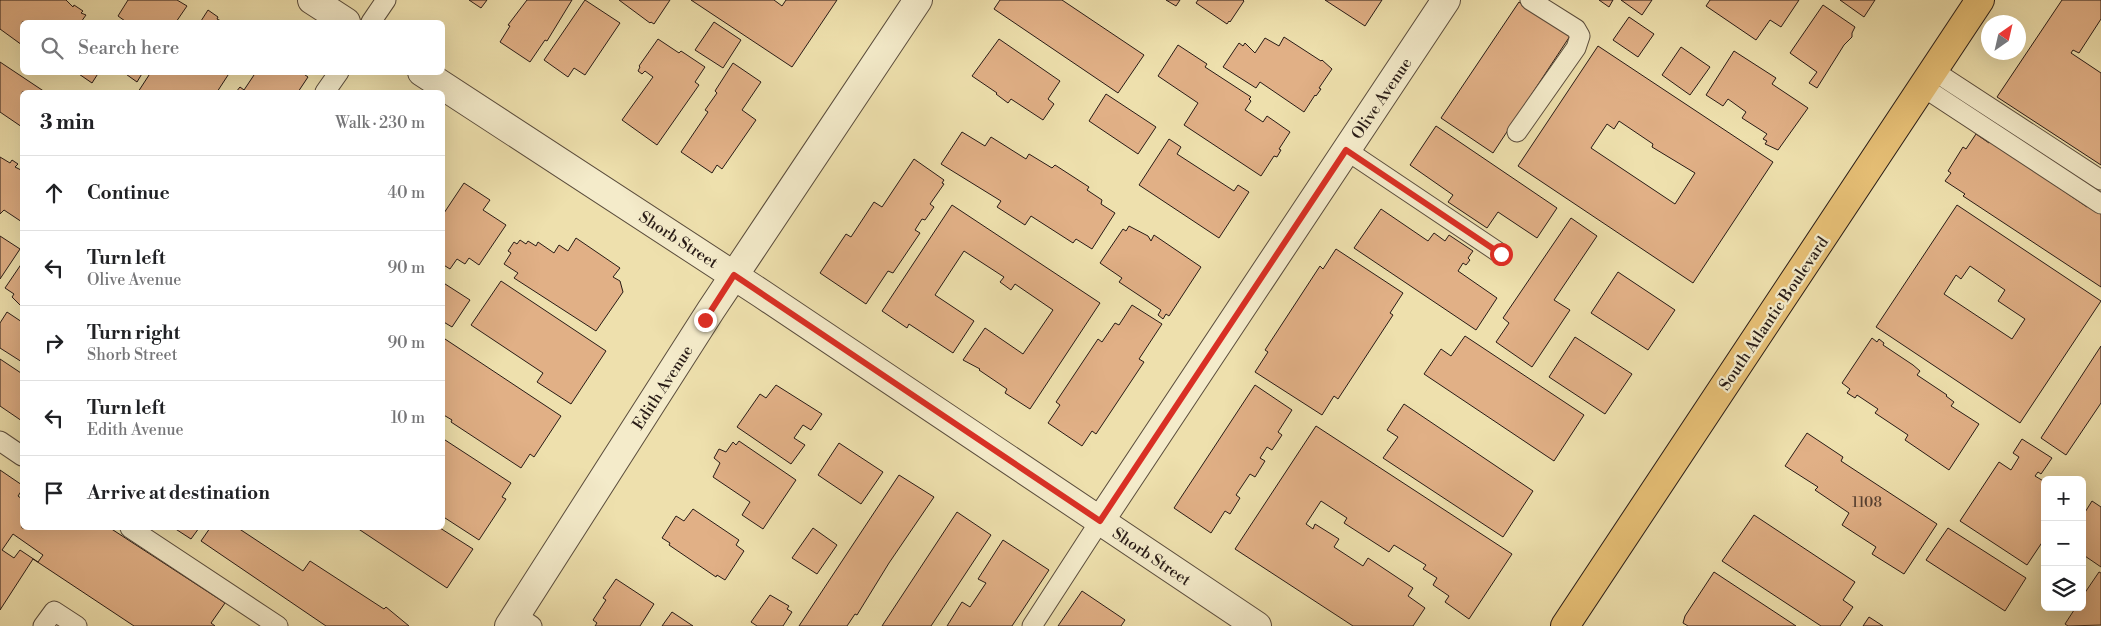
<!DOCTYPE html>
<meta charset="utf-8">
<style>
:root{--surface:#fff;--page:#f2f2f2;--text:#202124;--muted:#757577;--line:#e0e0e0}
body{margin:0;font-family:"Libre Bodoni",serif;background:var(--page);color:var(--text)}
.controls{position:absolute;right:15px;bottom:15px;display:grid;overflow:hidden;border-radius:8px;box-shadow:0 5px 20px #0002}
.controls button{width:45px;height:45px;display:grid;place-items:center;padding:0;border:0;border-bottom:1px solid var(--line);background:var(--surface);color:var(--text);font:25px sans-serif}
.compass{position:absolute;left:1981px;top:15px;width:45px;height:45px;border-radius:50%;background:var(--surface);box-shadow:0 5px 20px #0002;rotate:34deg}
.stop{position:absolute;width:15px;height:15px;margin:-11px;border:4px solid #d93025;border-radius:50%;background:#fff}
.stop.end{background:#d93025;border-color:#fff;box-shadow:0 1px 5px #0008}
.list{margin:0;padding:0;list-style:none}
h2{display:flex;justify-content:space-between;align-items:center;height:65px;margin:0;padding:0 20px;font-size:21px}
h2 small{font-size:16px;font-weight:400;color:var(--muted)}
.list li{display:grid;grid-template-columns:32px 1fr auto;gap:15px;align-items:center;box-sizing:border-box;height:75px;padding:0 20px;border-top:1px solid var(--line)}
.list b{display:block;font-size:19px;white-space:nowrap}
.list p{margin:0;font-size:16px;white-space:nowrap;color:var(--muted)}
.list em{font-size:16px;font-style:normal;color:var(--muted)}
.icon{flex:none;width:28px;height:28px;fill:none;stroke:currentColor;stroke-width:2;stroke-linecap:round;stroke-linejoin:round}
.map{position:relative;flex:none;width:2101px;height:626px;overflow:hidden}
.search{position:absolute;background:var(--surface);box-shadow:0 5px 20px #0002;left:20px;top:20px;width:425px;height:55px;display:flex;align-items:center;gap:12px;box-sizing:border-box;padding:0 18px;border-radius:8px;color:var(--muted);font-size:19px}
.panel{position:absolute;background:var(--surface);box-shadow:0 5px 20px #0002;left:20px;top:90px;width:425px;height:440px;border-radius:8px}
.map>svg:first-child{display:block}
.building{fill:#e1b086;stroke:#281b16;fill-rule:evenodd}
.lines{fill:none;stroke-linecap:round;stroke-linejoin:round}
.lane-casing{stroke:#5a4c3c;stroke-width:21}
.street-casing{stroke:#5a4c3c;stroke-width:30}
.primary-casing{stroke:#281b16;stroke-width:30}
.lane{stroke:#f4ebca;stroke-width:19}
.street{stroke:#f4ebca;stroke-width:28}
.primary{stroke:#e7c076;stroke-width:28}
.route{stroke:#d93025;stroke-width:6}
.labels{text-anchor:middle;stroke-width:4.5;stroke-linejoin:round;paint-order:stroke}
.number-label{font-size:14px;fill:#564032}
.street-label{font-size:16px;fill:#281b16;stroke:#f4ebca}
</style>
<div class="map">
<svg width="2101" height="626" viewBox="0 0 2101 626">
<rect width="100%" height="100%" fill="#eee0ad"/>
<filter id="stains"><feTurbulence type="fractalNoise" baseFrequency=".004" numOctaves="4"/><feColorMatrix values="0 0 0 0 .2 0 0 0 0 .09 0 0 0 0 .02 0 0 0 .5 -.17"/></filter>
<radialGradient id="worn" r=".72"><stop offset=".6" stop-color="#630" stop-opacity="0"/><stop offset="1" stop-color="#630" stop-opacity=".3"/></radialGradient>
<!-- building -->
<path class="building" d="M0,0H66L73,7L74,5L83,11L81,13L86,15L81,22H22V45L0,29Z
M128,0H177L187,6L176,22H124L125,21L118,16Z
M469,0H487L481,8Z
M527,0H572L547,41L545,40L530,62L500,42L510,26L508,25Z
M585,0L620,23L585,75L574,68L568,77L544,60Z
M619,0H670L654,24L651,22L650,23Z
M691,0H774L782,6L786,0H837L792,67Z
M1000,0H1062L1144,55L1118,93L994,9Z
M1166,0H1180L1176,6Z
M1198,0H1243L1244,1L1230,22L1229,21L1227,24L1196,3Z
M1325,0H1382L1365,26Z
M1599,0H1613L1609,7Z
M1621,0H1652L1642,15Z
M1710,0H1799L1781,27L1770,20L1756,40L1706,6Z
M1840,0H1875L1864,17Z
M2062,0H2101V19L2079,53L2073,50L2071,53L2101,73V165L1997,97Z
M1519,2L1570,36L1493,153L1441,118Z
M1823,5L1855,27L1852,33V37L1844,45L1817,88L1809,83L1817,72L1790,53Z
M208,10L218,17L217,19L223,22H203L201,21Z
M1629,17L1654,34L1638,57L1613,40Z
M714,22L741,40L723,68L695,50Z
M1284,37L1321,61L1322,60L1332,69L1319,88L1321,89L1316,96L1315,95L1304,112L1260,82L1256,88L1223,67L1239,43L1243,46L1245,43L1255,53L1265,38L1279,46Z
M658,39L679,53L681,51L705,67L695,82L699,85L657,145L622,120L653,77L645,71L642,74L638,71L640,67L639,66Z
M999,39L1060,81L1048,99L1054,104L1043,120L1011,99L1008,103L996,94L997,93L972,76Z
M1178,45L1207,64L1205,67L1251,97L1249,99L1251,101L1245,110L1263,122L1267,116L1290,132L1279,149L1281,150L1277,157L1274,156L1261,176L1184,125L1198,103L1158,76Z
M1598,46L1773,162L1693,283L1518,166ZM1619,121L1653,144L1652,147L1695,173L1675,204L1591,148L1607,124L1614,129Z
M1681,47L1710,67L1690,95L1662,75Z
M1734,51L1776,78L1772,84L1808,108L1778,150L1765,144L1767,141L1763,139L1767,134L1742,118L1746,112L1728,99L1723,106L1706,95Z
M0,62L45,92H22V127L0,112Z
M733,63L761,82L742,110L756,120L722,169L717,165L712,173L681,152L708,112L705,110L717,93L715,91Z
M76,72H99L92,83Z
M123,72H143L137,82Z
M151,72H230L217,92H138Z
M256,72H301L308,77L298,92H236L240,87L244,90Z
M1106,94L1156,127L1138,154L1089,121Z
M1436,126L1557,208L1537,238L1498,212L1487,228L1448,202L1453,195L1410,165Z
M962,132L985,146L991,137L1026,159L1029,154L1052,168L1055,165L1089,187L1087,190L1102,200L1101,204L1115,213L1092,249L1076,239L1073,243L1031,216L1025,225L997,207L1001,201L941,164Z
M1976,134L1989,143L1994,137L2036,172L2087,207L2089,203L2101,211V287L1963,196L1965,194L1945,181L1951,173L1948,171L1963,147L1966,149Z
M1169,139L1181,147L1177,154L1234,191L1238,185L1249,192L1219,238L1139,185Z
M0,157L10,163L12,160L18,164L15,167L21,170L22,167V222L4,210L0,214Z
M914,159L944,180L942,183L944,184L930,204L934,207L925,220L922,219L915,230L920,233L893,273L888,271L866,304L820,273L846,234L851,237L874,202L882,207Z
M464,183L490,200L483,210L506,225L479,265L469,258L465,264L457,259L450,269L442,264V216Z
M952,205L1100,303L1030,409L1005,393L1007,389L979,370L980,369L963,360L985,328L1023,354L1053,310L1015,284L1011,290L1000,282L1004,277L964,251L935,295L974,321L953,353L909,324L907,328L882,311Z
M1957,205L2101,301L2020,423L1876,327ZM1970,266L2005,290L1998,301L2025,319L2012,339L1944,294L1956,275L1961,279Z
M1381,209L1428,241L1434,233L1445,241L1449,235L1473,251L1468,258L1470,260L1466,265L1463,263L1458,271L1497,298L1476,330L1354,248Z
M1571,218L1597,236L1554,300L1570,310L1532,367L1496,342L1509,323L1503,318Z
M1129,226L1148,236L1151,241L1154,235L1201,267L1169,316L1166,314L1163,319L1158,315L1161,310L1119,282L1122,278L1100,263L1123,229L1126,231Z
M0,236L20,249L0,279Z
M576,238L620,268L613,277L620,281L623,292L596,331L514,278L518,273L504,264L511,253L508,251L514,242L517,244L520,240L526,244L528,241L536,246L538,242L554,253L559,245L568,251Z
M1336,249L1403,293L1390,313L1393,315L1338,399L1334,396L1322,415L1255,372L1268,352L1265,350L1320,266L1323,269Z
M22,263V307L12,297L14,294L5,288Z
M1618,272L1675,310L1648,350L1591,313Z
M501,281L606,351L571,404L537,382L543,373L471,325Z
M442,282L470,300L452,327L442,321Z
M1132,305L1162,324L1139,359L1144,362L1096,434L1092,431L1082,446L1048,423L1060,405L1056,402L1098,339L1102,342L1115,323L1119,325Z
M7,312L22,322V362L0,348V323Z
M1465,336L1584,415L1554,461L1424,374L1441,349L1451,356Z
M442,337L561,416L534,457L530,454L521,468L451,422L452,420L442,414Z
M1575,337L1632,374L1605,414L1549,377Z
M1872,338L1877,342L1879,339L1884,343L1883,345L1913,365L1920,371L1917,375L1947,395L1946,396L1954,402L1951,406L1979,424L1949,470L1905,440L1908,435L1875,413L1878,409L1857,395L1855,398L1847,393L1850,389L1842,383Z
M2101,346V403L2066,455L2041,438Z
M0,359L21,373L22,371V421L0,406Z
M776,385L822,414L811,430L803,425L794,438L805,445L791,464L737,427L760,394L766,398Z
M1255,385L1292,410L1278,432L1282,435L1272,450L1267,447L1260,458L1265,461L1255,477L1250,474L1236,495L1240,498L1230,514L1225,511L1211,533L1174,508Z
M1404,404L1533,491L1503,537L1383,458L1398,437L1387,430Z
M1316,426L1512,554L1469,619L1445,602L1449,596L1433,585L1437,578L1423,569L1426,565L1394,545L1389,552L1344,523L1347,518L1321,501L1306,524L1313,529L1315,524L1339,539L1334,547L1363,566L1368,558L1413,588L1408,596L1425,608L1413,626H1353L1235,549Z
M1807,433L1843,457L1841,461L1937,524L1904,574L1872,554L1876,547L1842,525L1849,513L1815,490L1818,487L1785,466Z
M442,438L511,483L502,497L506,499L479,540L442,516Z
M2022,439L2052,458L2041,474L2038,472L2035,476L2045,482V538L2027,565L1960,521L1999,462L2011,470L2019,457L2013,453Z
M739,441L796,480L763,529L742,515L750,502L713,477L720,463L714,458L719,449L726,452L733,442L736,445Z
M839,443L883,472L861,504L818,475Z
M0,470L22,485V490L18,496L22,499V528H110L225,603L211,623L215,626H134L33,559L0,610ZM13,534L43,555L38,562L20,550L14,558L2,550Z
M899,475L934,497L889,563L857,615L855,614L847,626H799Z
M2092,501L2101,507V567L2082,554V517Z
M693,509L739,540L736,545L744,551L725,580L717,575L716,577L669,545L670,543L662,538L676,516L684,521Z
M957,512L991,535L931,626H882Z
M1754,515L1855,582L1843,600L1853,607L1840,626H1821L1722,561Z
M174,528H199L191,539Z
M210,528H238L303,571L310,561L384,609L386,607L409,626H326L201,541Z
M357,528H440L473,549L447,588Z
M813,528L837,545L817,574L792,558Z
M1948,528L2026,578L2005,611L1926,560Z
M1003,540L1049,570L1012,626H947L962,602L970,607L986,583L978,579Z
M1714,572L1796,626H1688L1683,623L1685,616Z
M2099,572L2101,573V625L2068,626L2065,624L2076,607H2082V597Z
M616,579L654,604L640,626H595L597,623L593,620L606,600L603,598Z
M1082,591L1125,620L1121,626H1058Z
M770,595L789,606L787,609L792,612L783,626H757L751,622Z
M672,612L693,626H662Z
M1869,617L1883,626H1863Z"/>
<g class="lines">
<!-- lane casing -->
<g class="lane-casing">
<path id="lane" d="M371,22L386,0
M1934,71L2101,180
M1923,87L2101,204
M325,92L339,72
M1517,132L1576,48L1580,36L1576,29L1530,0
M1346,150L1501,254
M0,441L22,456
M130,528L278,626
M516,615L532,626
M43,626L54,611L77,626
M1032,626L1100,521"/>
</g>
<!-- street casing -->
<g class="street-casing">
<path id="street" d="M312,0L346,22
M422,72L762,294L1257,626
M1100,521L1446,0
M509,626L711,310L918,0"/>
</g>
<!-- primary casing -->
<g class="primary-casing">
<path id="primary" d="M1565,626L1980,0"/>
</g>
<!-- lane -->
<use href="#lane" class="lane"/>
<!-- street -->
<use href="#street" class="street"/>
<!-- primary -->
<use href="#primary" class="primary"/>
</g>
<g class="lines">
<!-- route -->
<path class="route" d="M705,320L734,275L1100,521L1346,150L1501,254"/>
</g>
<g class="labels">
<!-- number labels -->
<g class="number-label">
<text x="1867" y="507">1108</text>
</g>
<!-- street labels -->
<g class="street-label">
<text transform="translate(1381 98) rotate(-56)" y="6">Olive Avenue</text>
<text transform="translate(679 239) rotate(33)" y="6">Shorb Street</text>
<text transform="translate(1773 313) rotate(-56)" y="6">South Atlantic Boulevard</text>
<text transform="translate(662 387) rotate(-57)" y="6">Edith Avenue</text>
<text transform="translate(1152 556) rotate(34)" y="6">Shorb Street</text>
</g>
</g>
<rect width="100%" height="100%" filter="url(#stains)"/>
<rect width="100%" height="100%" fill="url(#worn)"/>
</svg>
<div class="controls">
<button>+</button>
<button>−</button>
<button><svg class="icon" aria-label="layers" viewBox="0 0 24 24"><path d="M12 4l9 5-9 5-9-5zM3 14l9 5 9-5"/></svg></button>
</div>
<svg class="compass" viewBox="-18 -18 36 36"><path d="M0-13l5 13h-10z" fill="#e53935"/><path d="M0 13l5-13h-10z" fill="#757577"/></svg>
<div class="stop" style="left:1501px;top:254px"></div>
<div class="stop end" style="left:705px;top:320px"></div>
<div class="search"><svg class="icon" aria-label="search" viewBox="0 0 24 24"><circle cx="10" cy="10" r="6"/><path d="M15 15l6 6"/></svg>Search here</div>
<section class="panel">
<h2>3 min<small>Walk · 230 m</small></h2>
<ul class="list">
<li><svg class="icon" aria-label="ahead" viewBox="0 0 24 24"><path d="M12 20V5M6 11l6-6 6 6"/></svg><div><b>Continue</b></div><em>40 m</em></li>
<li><svg class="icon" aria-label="left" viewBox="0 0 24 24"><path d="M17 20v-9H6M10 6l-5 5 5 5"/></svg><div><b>Turn left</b><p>Olive Avenue</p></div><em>90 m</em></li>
<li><svg class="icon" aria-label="right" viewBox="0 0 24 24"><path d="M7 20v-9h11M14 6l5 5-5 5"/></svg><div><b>Turn right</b><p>Shorb Street</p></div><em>90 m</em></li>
<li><svg class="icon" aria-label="left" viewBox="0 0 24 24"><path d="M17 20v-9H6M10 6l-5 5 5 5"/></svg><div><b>Turn left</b><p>Edith Avenue</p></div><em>10 m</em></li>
<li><svg class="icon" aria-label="arrive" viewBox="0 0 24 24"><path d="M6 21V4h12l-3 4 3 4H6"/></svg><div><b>Arrive at destination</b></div></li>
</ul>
</section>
</div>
